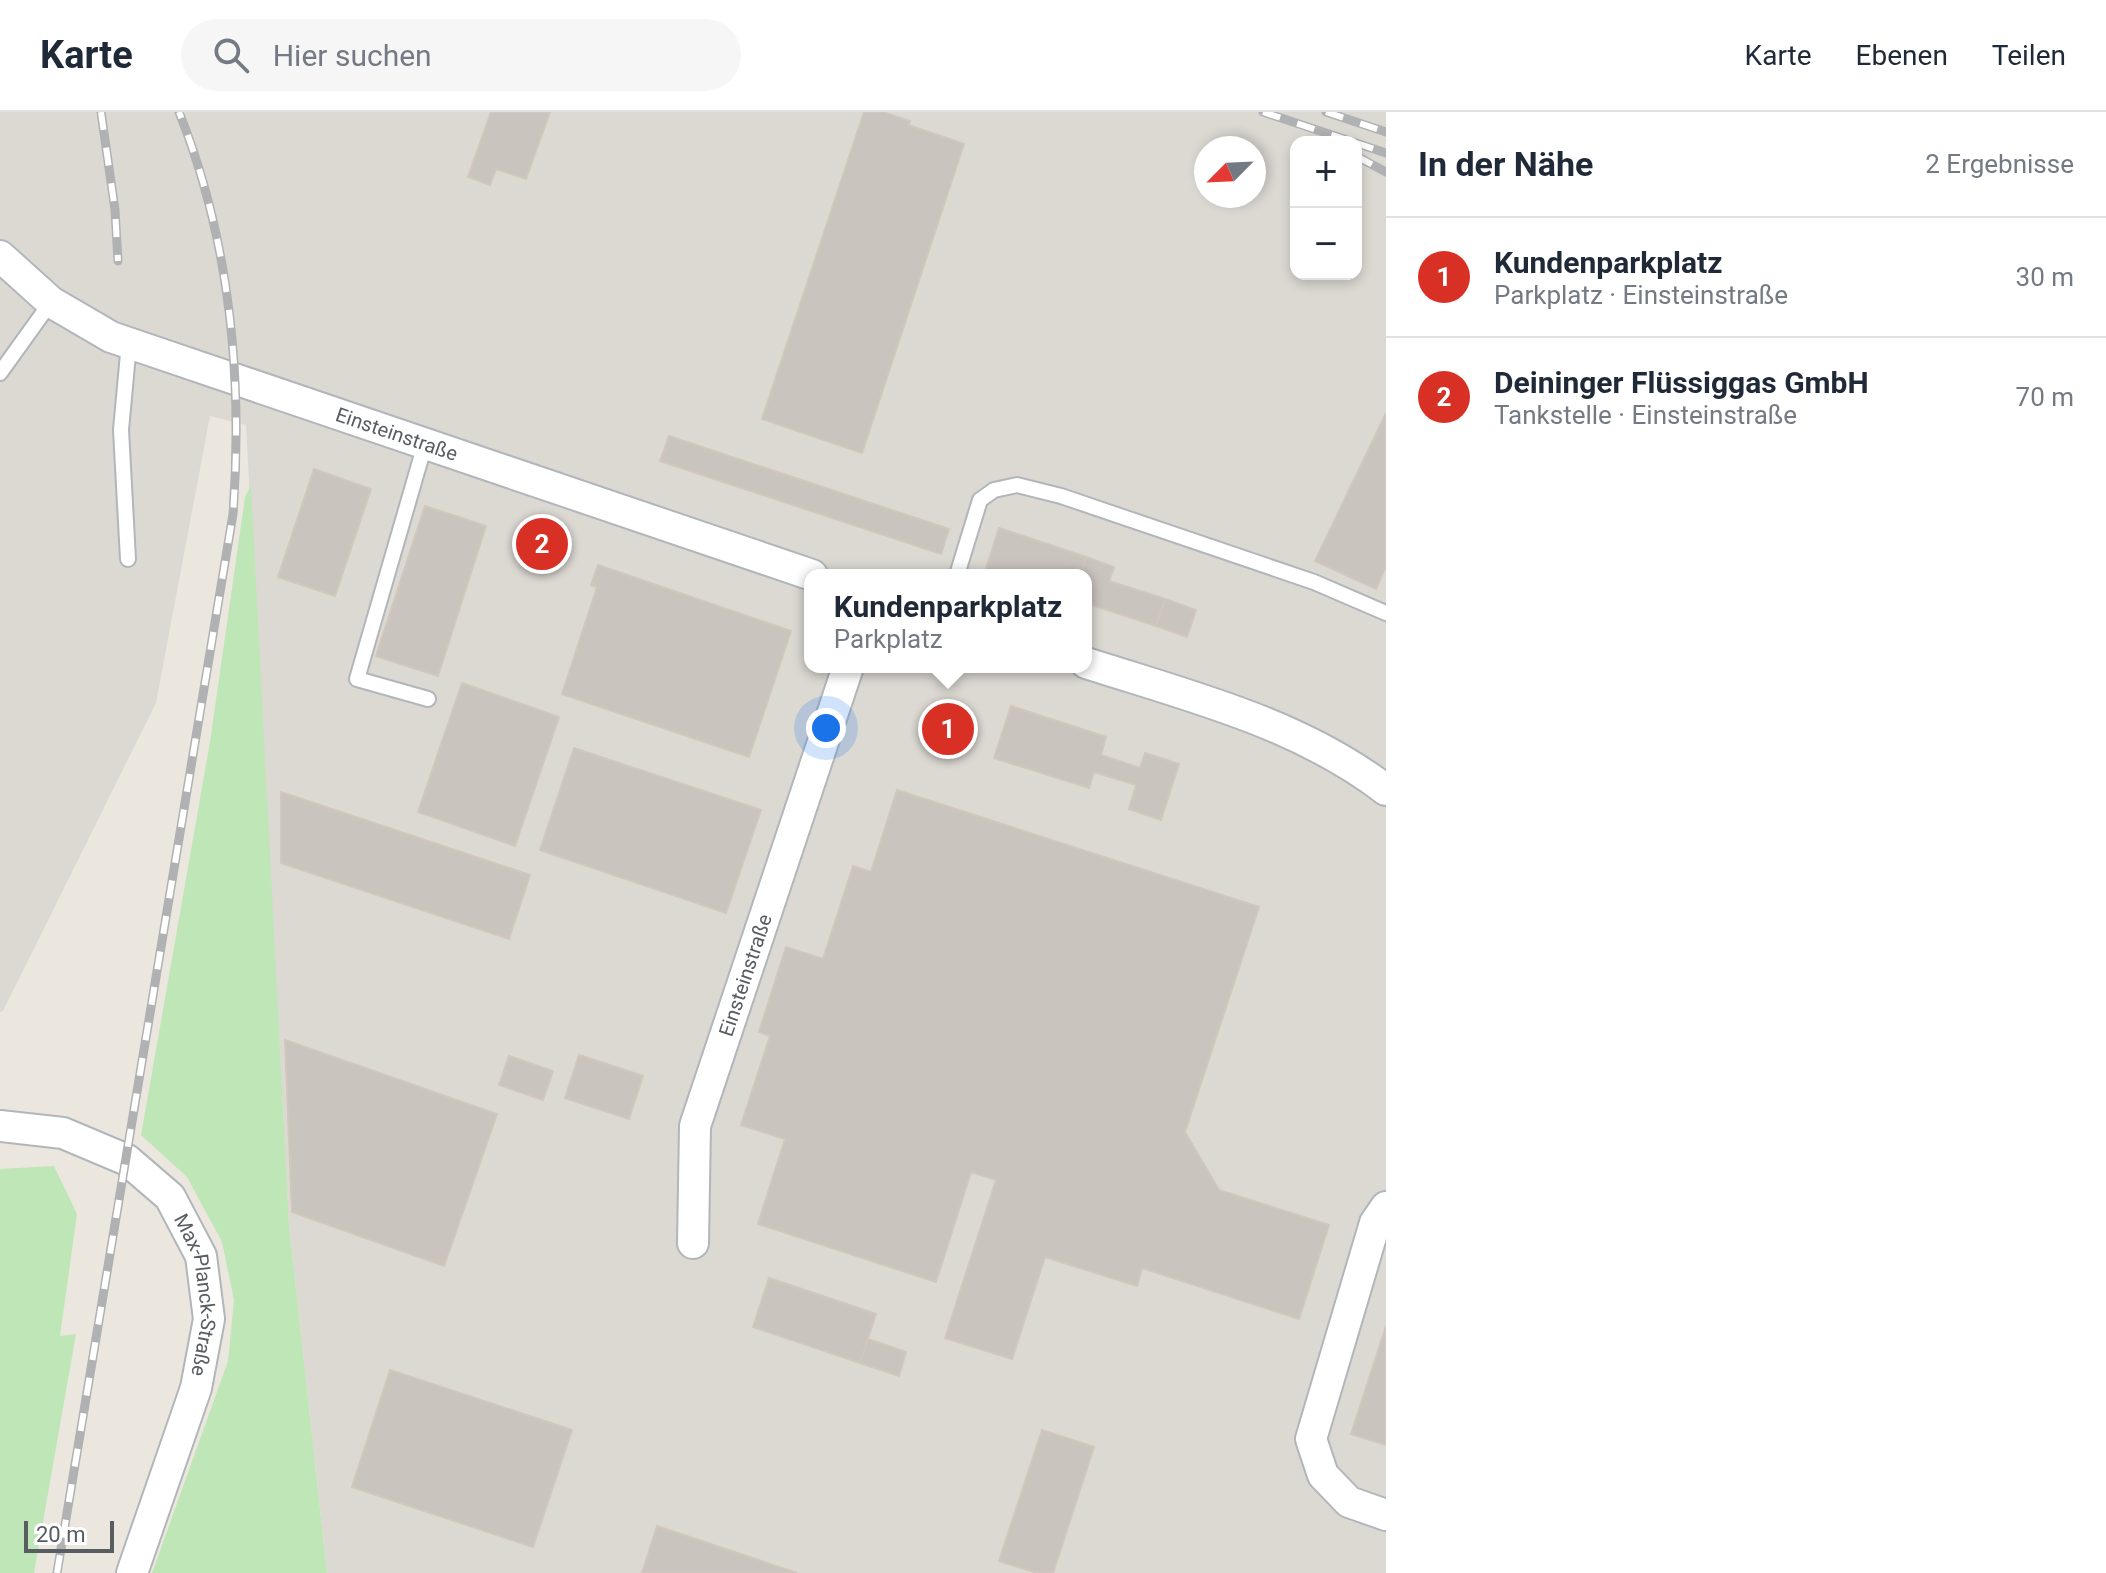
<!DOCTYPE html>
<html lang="de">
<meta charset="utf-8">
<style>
:root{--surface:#fff;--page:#f6f6f7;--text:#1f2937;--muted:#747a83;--line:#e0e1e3;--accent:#d93025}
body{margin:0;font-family:Roboto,sans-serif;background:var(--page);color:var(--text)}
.controls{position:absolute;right:24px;top:24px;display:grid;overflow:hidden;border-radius:16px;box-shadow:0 4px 12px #0003}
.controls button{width:72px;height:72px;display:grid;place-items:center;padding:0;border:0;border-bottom:2px solid var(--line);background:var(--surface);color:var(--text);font:40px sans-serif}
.compass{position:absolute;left:1194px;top:24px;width:72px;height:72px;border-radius:50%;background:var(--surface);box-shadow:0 4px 12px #0003;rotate:246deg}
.scale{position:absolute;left:24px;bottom:20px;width:90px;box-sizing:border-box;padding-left:8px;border:4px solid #575d61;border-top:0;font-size:22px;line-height:28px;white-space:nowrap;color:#575d61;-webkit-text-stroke:6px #fff;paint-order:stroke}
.you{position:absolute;left:826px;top:616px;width:28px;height:28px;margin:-20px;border:6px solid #fff;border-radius:50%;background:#1a73e8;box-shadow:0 0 0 12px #1a73e833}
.badge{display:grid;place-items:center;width:52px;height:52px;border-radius:50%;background:var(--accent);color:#fff;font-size:26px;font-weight:700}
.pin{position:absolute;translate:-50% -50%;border:4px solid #fff;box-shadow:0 2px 8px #0006}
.popup{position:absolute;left:804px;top:457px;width:288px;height:104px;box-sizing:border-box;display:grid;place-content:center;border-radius:16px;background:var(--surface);filter:drop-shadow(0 2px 6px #0005);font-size:26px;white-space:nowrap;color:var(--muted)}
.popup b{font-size:30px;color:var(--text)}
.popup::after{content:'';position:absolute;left:50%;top:100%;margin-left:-16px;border:16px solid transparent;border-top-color:var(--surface)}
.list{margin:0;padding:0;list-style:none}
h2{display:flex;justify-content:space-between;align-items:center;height:104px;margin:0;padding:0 32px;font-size:34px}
h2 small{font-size:26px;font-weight:400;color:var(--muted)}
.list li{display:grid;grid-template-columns:52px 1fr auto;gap:24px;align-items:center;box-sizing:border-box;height:120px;padding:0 32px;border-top:2px solid var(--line)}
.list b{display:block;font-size:30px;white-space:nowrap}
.list p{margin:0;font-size:26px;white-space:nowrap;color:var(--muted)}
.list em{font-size:26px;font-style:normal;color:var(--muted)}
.icon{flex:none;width:44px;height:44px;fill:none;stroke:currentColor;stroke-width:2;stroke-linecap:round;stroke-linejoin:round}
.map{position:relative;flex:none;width:1386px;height:1461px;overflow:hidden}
header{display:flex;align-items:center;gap:48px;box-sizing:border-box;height:112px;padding:0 40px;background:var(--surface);border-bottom:2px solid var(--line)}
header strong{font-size:38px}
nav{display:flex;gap:44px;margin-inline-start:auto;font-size:28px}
.search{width:560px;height:72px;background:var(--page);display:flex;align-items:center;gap:20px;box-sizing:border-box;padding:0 28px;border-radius:44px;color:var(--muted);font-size:30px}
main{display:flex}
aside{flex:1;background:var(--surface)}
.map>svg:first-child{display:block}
.industrial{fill:#dcd9d3;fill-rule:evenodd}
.green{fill:#bee6b7}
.building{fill:#c9c4bd;stroke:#d1c7bc;stroke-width:2}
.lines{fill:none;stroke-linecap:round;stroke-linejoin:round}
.lane-casing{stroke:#b1b6bb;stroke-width:18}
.street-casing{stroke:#b1b6bb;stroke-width:34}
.lane{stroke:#fff;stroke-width:14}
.street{stroke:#fff;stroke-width:30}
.rail-casing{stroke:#b0b1b2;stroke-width:9}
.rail{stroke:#fff;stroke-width:6;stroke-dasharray:18;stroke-linecap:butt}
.labels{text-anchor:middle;stroke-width:8;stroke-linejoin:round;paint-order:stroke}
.street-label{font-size:20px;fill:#575d61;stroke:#fff}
</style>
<header>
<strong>Karte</strong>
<div class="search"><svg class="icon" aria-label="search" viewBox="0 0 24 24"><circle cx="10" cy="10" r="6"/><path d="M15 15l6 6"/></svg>Hier suchen</div>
<nav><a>Karte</a><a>Ebenen</a><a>Teilen</a></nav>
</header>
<main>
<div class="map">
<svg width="1386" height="1461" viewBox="0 0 1386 1461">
<rect width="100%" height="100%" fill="#ece7de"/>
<!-- industrial -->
<path class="industrial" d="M0,0H1386V1461H327L289,1113L246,313L210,304L156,591L3,899L0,900ZM1296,30H1356V162H1296ZM1206,36H1254V84H1206ZM810,463H1086V555H810Z"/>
<!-- green -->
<path class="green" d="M251,373L289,1113L327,1461H152L228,1249L234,1188L222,1130L187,1065L141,1023L210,630L245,385Z
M54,1054L77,1102L60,1224L76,1222L34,1461H0V1057Z"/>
<!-- building -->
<path class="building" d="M491,0H550L526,67L496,57L490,73L468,65Z
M864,0H883L910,9L908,13L964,32L862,341L762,307Z
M1386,301V454L1376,477L1315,449Z
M669,324L949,417L941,442L660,349Z
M314,357L371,377L335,484L278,465Z
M425,394L486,414L438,564L376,544Z
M999,416L1086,445L1080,463H1003L986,457Z
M1086,445L1114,455L1109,469L1165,487L1156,514L1086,491V463H1080Z
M598,453L791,519L749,645L562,582L597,475L591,473Z
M1165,487L1196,498L1187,525L1156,514Z
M462,571L559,605L515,734L418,700Z
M1011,594L1106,625L1101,643L1140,656L1145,641L1179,652L1161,708L1129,697L1136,673L1094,660L1089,676L994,646Z
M574,636L761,698L726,801L540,738Z
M897,678L1259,795L1185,1020L1219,1078L1329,1113L1299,1207L1142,1156L1137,1174L1045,1145L1012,1247L945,1226L996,1068L971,1060L936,1170L758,1112L785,1027L741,1013L770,924L759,920L786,835L823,847L853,754L871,760Z
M281,680L530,763L509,827L281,751Z
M285,928L497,1002L444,1154L292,1100Z
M579,943L643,964L629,1007L565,986Z
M509,944L553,959L543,988L499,973Z
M769,1166L876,1202L860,1251L753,1215Z
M1386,1214V1333L1351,1322Z
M868,1227L906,1240L899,1264L860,1251Z
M390,1258L572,1318L533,1435L352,1375Z
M1042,1318L1094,1335L1053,1461H1037L999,1449Z
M657,1414L797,1461H642Z"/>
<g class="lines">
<!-- lane casing -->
<g class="lane-casing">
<path id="lane" d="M0,261L51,190
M425,332L357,567L428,587
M128,447L121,318L129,231
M957,463L980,388L994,378L1017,373L1061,384L1314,470L1386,501"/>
</g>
<!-- street casing -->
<g class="street-casing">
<g id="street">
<path id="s1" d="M0,144L51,190L111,225L812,463"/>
<path d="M1086,551C1189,584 1299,611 1386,678"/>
<path id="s2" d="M0,1014L63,1021L127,1048L170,1085L201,1144L209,1207L196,1276L132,1461"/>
<path d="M1386,1095L1375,1111L1311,1327L1323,1363L1349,1390L1386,1403"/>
<path id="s3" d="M693,1131L695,1014L848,555"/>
</g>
</g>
<!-- lane -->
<use href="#lane" class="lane"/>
<!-- street -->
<use href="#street" class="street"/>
<!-- rail casing -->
<g class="rail-casing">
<path id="rail" d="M101,0L115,98L118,149
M1263,0L1353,30
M1326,0L1386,20
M1356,31L1386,41
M1356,44L1386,60
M57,1461L233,402C243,265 230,128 179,0"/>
</g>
<!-- rail -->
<use href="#rail" class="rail"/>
</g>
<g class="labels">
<!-- street labels -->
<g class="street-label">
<text dy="7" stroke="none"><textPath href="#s1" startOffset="440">Einsteinstraße</textPath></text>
<text dy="7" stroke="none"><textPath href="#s3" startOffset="276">Einsteinstraße</textPath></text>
<text dy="7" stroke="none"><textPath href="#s2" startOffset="294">Max-Planck-Straße</textPath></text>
</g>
</g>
</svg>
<div class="controls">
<button>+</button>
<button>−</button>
</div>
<svg class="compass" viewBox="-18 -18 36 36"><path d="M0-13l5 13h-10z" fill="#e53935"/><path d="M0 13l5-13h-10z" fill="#747a83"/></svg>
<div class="scale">20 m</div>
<div class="you"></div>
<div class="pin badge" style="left:948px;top:617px">1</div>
<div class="popup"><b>Kundenparkplatz</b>Parkplatz</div>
<div class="pin badge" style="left:542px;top:432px">2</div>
</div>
<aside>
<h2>In der Nähe<small>2 Ergebnisse</small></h2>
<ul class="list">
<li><span class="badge">1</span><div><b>Kundenparkplatz</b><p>Parkplatz · Einsteinstraße</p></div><em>30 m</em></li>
<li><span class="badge">2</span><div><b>Deininger Flüssiggas GmbH</b><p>Tankstelle · Einsteinstraße</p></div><em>70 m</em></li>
</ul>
</aside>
</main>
